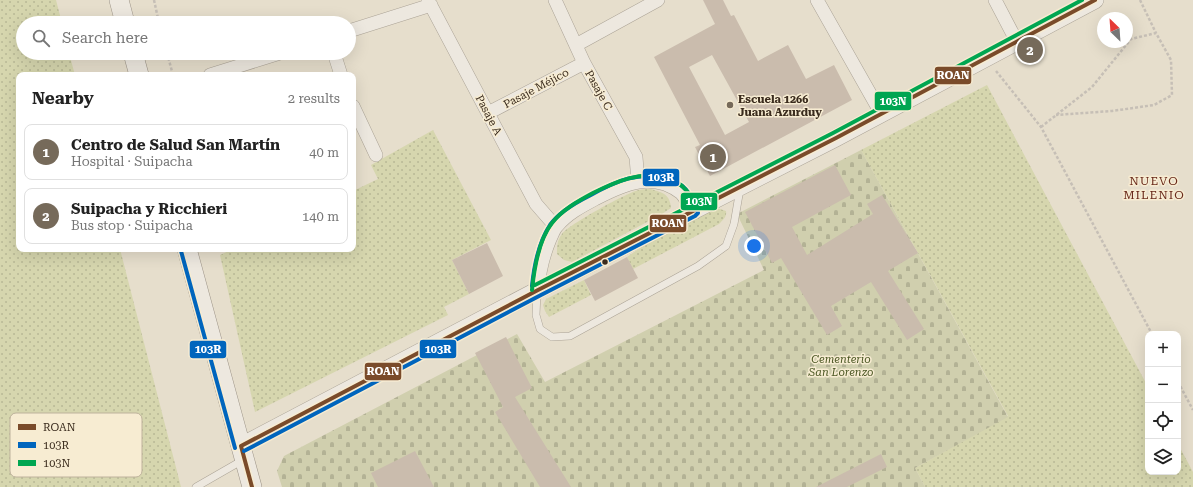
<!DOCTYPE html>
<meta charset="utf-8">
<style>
:root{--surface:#fff;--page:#f6f6f6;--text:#222;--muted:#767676;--line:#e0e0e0;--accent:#766a5a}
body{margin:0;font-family:"Roboto Serif",serif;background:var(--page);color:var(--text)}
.controls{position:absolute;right:12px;bottom:12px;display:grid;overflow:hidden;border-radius:8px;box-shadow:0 4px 16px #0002}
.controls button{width:36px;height:36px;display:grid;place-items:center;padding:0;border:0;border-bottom:1px solid var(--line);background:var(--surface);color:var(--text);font:20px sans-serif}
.compass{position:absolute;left:1097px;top:12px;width:36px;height:36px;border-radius:50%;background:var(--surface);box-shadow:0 4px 16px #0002;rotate:335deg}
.you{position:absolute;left:754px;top:246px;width:14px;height:14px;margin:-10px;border:3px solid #fff;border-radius:50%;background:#1a73e8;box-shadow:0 0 0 6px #1a73e833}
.badge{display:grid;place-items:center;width:26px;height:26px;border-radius:50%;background:var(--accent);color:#fff;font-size:13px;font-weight:700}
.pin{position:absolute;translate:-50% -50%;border:2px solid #fff;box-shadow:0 1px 4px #0006}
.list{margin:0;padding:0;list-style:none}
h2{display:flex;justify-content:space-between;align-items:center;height:52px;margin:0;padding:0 16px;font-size:17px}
h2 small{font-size:13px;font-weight:400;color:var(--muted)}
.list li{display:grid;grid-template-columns:26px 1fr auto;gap:12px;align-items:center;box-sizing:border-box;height:56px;margin:0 8px 8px;padding:0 8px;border:1px solid var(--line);border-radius:8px}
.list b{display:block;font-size:15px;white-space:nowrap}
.list p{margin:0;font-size:13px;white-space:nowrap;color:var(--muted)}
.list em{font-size:13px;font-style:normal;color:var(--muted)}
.icon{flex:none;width:22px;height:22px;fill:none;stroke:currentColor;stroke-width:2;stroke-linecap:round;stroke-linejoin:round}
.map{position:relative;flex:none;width:1193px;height:487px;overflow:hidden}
.search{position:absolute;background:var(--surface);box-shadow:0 4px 16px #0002;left:16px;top:16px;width:340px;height:44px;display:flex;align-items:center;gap:10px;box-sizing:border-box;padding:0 14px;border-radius:22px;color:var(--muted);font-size:15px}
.panel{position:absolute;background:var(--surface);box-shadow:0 4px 16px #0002;left:16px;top:72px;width:340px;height:180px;border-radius:8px}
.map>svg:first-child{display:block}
.grass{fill:url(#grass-dots)}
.cemetery{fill:url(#cemetery-stones)}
.building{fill:#cabcad;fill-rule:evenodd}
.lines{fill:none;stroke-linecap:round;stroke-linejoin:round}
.service-casing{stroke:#aba396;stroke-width:8}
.minor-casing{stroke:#aba396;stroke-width:14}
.tertiary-casing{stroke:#aba396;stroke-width:18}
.secondary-casing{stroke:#9b9286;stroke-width:20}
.path{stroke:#c6bfb6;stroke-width:2.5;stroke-dasharray:3 2;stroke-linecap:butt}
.service{stroke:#ede8df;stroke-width:7}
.minor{stroke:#ede8df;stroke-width:13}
.tertiary{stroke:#ede8df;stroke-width:17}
.secondary{stroke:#ede8df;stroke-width:19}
.bus-1-casing{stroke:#f7ecd2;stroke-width:7}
.bus-2-casing{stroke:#f7ecd2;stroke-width:7}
.bus-3-casing{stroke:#f7ecd2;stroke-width:7}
.bus-1{stroke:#7a4b2a;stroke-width:4}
.bus-2{stroke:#0065bd;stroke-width:4}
.bus-3{stroke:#00a651;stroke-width:4}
.poi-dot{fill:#766a5a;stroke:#f7ecd2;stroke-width:1.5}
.bus-dot{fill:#3a2b1d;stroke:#f7ecd2;stroke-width:1.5}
.labels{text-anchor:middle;stroke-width:3;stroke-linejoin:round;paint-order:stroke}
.street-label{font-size:11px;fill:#3a2b1d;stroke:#f7ecd2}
.poi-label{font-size:11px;font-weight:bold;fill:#3a2b1d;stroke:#f7ecd2;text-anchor:start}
.park-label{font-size:11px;font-style:italic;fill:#4b5723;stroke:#f7ecd2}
.neighbourhood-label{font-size:12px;letter-spacing:1px;fill:#692a1b;stroke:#f7ecd2}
.key{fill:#f7ecd2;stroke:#beb29c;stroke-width:1}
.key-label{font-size:11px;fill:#3a2b1d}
.line-badge{stroke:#f7ecd2;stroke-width:1.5}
.badge-label{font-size:11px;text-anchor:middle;font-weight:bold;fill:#fff}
</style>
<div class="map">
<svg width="1193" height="487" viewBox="0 0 1193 487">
<defs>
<pattern id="grass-dots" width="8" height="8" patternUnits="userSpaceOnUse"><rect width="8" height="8" fill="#d6d6ae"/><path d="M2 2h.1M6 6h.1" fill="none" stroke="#b8b895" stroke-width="1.8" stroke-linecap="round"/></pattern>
<pattern id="cemetery-stones" width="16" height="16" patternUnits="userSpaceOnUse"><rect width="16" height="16" fill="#d0cfae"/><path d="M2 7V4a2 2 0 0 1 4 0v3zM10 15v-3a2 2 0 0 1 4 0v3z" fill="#b3b295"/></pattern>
</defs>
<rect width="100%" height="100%" fill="#e6decc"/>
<!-- grass -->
<path class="grass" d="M0,0H56L62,23H23V53H69L75,75H19V249H120L181,487H0Z
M987,85L1148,387V472H1178V444L1193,472V487H925L915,468L1008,416L861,150Z
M433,130L491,240L452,260L469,294L444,307L448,315L255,412L220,255L233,249H353V191L378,179L371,165Z
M651,189C663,193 670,194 671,208L662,214L572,262L564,260L557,254C557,247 557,240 562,234C568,225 628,192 639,190C642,189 647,189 651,189Z
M717,208L726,211C727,217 723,220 719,224L633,269L627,257L657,236L710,209Z
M584,280L591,295L549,317L545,311L543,305L546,299Z"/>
<!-- cemetery -->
<path class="cemetery" d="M861,150L1008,417L915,468L925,487H282L277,471L284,456L517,334L545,382L764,270L737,214Z"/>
<!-- building -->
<path class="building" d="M703,0H723L731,16L734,15L758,61L788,45L806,79L834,65L852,100L710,176L695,147L700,145L654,57L715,24ZM712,55L749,122L725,135L689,67Z
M835,165L851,195L792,227L807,255L873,214L867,204L882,195L918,253L888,271L924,329L907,340L871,282L831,306L842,326L827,335L781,258L772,263L745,212Z
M487,243L503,276L469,294L452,260Z
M627,257L638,278L595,301L584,280Z
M506,337L532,388L515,397L571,487H540L495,412L503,407L475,353Z
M415,451L434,487H378L371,473Z
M881,454L887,467L847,487H816Z"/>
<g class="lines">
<!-- service casing -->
<g class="service-casing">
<path id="service" d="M537,292L536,315L540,329L552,337L570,336L698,266L726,246L734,224L740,189
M196,487L243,460"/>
</g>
<!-- minor casing -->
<g class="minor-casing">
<path id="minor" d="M428,0L536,204L556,227
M555,0L584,63L636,157L638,182
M817,0L881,113
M995,0L1017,42
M349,31L431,5
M576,45L658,0
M334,53L341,75
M210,75L280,53
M353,106L376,155
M488,113L584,63
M538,290C539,272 543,256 550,239C552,235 554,229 557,226C568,213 582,206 597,198C624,184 653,171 681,193C685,197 689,205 692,211"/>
</g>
<!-- tertiary casing -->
<g class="tertiary-casing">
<path id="tertiary" d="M241,446L538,290L836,138L1095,0"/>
</g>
<!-- secondary casing -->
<g class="secondary-casing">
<path id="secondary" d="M119,0L125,23
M133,53L139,75
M187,249L252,487"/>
</g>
<!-- path -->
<path class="path" d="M154,0L159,23
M1140,0L1156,33
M167,53L173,75
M996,71L1041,127L1152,334
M1041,127L1092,87L1131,39L1156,33L1171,60L1172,95L1154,105L1112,111L1056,115
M1178,382L1193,410"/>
<!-- service -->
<use href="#service" class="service"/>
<!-- minor -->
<use href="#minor" class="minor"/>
<!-- tertiary -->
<use href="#tertiary" class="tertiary"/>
<!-- secondary -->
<use href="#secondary" class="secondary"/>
<!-- bus-1 casing -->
<g class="bus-1-casing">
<path id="bus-1" d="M241,446L538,290L836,138L1095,0
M241,446L252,487"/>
</g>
<!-- bus-2 casing -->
<g class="bus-2-casing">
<path id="bus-2" d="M181,251L235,448
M244,451L541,295L695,216L698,213C698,206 693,199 689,194C685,187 677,182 670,180C641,169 614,182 589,196C575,203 559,212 550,225C539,242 534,266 532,286"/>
</g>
<!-- bus-3 casing -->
<g class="bus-3-casing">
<path id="bus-3" d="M535,285L833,133L1082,0
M532,290C534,270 539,239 552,223C562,210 578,201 593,193C617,181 642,170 668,179C675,181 682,185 686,190C691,195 694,202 697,208"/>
</g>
<!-- bus-1 -->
<use href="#bus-1" class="bus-1"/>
<!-- bus-2 -->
<use href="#bus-2" class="bus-2"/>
<!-- bus-3 -->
<use href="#bus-3" class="bus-3"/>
</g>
<!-- markers -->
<circle class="poi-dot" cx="730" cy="105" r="4"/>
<circle class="bus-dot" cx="605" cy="262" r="3.5"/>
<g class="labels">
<!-- street labels -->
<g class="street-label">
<text transform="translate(536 88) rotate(-28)" y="4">Pasaje Méjico</text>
<text transform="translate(599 90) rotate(61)" y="4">Pasaje C</text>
<text transform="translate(489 115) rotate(62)" y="4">Pasaje A</text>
</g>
<!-- poi labels -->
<g class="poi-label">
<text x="738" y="103">Escuela 1266<tspan x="738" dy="13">Juana Azurduy</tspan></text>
</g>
<!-- park labels -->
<g class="park-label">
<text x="841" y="363">Cementerio<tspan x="841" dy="13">San Lorenzo</tspan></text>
</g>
<!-- neighbourhood labels -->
<g class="neighbourhood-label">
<text x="1154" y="185">NUEVO<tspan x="1154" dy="14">MILENIO</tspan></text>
</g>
</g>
<!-- legend -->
<rect x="10" y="413" width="132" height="64" rx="6" class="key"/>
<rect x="18" y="424" width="18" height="6" fill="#7a4b2a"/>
<rect x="18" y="442" width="18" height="6" fill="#0065bd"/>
<rect x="18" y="460" width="18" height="6" fill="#00a651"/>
<g class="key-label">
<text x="43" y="431">ROAN</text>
<text x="43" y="449">103R</text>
<text x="43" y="467">103N</text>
</g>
<g class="line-badge">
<rect x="934" y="66" width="38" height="19" rx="4" fill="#7a4b2a"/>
<rect x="874" y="91" width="38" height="20" rx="4" fill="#00a651"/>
<rect x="642" y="168" width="38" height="19" rx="4" fill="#0065bd"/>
<rect x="680" y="192" width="38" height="19" rx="4" fill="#00a651"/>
<rect x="649" y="214" width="38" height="19" rx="4" fill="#7a4b2a"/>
<rect x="419" y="339" width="38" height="20" rx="4" fill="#0065bd"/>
<rect x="189" y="340" width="38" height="19" rx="4" fill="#0065bd"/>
<rect x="364" y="362" width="38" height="19" rx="4" fill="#7a4b2a"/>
</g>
<g class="badge-label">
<text x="953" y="79">ROAN</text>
<text x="893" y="105">103N</text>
<text x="661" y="181">103R</text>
<text x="699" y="205">103N</text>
<text x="668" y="227">ROAN</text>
<text x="438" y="353">103R</text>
<text x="208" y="353">103R</text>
<text x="383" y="375">ROAN</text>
</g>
</svg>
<div class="controls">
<button>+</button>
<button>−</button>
<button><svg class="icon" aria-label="locate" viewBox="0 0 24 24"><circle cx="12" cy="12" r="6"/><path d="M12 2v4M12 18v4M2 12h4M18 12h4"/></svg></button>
<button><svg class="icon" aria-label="layers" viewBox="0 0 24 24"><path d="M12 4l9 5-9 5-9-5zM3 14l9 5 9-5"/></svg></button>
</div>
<svg class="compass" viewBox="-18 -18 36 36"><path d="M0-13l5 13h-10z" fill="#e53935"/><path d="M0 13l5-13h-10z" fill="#767676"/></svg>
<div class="you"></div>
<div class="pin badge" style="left:713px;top:157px">1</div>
<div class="pin badge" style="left:1030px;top:50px">2</div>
<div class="search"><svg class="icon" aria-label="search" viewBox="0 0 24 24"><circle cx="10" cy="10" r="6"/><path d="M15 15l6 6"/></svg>Search here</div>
<section class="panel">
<h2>Nearby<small>2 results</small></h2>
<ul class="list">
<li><span class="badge">1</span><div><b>Centro de Salud San Martín</b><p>Hospital · Suipacha</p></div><em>40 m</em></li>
<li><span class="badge">2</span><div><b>Suipacha y Ricchieri</b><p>Bus stop · Suipacha</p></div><em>140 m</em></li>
</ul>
</section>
</div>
